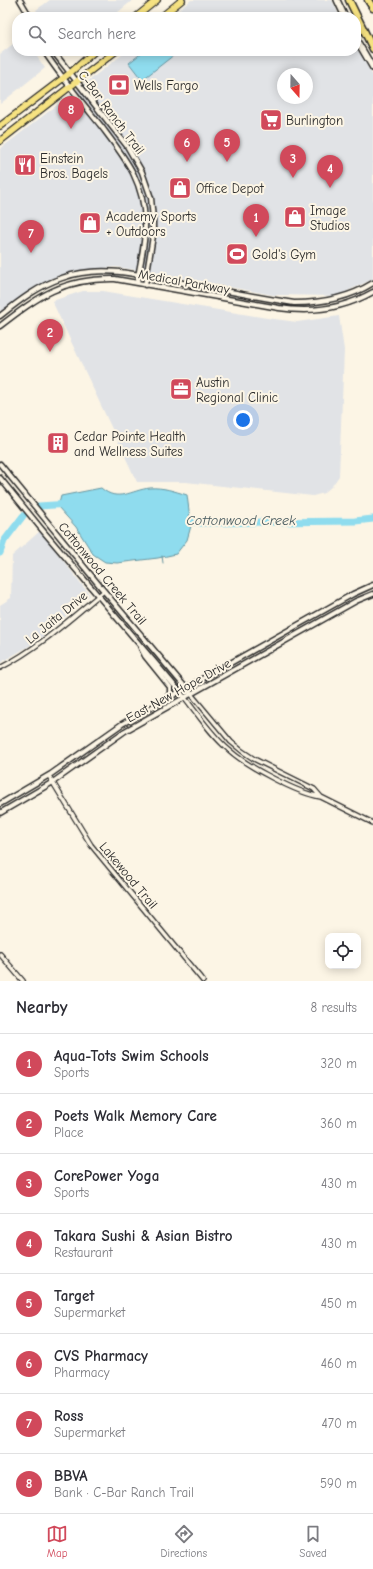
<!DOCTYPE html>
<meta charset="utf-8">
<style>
:root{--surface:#fff;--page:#f7f7f7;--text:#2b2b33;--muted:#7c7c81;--line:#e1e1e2;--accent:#d1495b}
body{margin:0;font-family:"Comic Neue",sans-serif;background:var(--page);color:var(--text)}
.controls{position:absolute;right:12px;bottom:12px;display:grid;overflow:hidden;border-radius:8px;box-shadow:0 2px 10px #0003}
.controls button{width:36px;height:36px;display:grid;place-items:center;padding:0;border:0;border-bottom:1px solid var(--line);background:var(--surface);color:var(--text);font:20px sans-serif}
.compass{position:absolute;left:277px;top:68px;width:36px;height:36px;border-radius:50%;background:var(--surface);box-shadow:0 2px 10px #0003;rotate:160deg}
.you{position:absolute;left:243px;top:420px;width:14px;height:14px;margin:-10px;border:3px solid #fff;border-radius:50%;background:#1a73e8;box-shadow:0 0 0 6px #1a73e833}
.badge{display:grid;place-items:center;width:26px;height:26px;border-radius:50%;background:var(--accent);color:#fff;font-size:13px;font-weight:700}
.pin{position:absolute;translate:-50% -33px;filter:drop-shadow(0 1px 2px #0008)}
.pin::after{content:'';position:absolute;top:21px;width:14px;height:12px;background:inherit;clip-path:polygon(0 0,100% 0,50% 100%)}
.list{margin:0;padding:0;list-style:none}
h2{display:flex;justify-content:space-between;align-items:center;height:52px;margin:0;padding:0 16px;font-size:17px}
h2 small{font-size:13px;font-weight:400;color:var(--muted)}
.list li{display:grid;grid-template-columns:26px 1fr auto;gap:12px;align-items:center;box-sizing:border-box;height:60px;padding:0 16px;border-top:1px solid var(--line)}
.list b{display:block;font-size:15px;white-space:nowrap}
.list p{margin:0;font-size:13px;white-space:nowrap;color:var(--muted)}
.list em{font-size:13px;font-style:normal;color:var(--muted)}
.icon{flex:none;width:22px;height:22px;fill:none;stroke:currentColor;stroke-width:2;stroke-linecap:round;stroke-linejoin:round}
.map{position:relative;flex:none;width:373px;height:981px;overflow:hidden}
.search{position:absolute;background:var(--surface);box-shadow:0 2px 10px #0003;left:12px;right:12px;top:12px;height:44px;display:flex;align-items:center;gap:10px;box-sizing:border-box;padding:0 14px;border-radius:16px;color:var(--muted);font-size:15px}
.sheet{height:532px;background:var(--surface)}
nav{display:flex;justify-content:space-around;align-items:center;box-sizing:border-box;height:56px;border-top:1px solid var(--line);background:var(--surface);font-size:11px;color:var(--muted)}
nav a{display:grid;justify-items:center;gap:2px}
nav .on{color:var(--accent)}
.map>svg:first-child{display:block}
.built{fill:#e1e3e6;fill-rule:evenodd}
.water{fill:#8fdcee;stroke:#6795a0}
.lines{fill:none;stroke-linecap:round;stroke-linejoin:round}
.stream{stroke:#6795a0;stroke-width:1}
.river{stroke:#8fdcee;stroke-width:7}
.minor-casing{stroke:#2b2b2b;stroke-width:6}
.tertiary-casing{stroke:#2b2b2b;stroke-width:7}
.secondary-casing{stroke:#2b2b2b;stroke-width:8}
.primary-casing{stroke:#2b2b2b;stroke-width:8}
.motorway-casing{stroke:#2b2b2b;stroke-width:9}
.minor{stroke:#fcf5e5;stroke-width:3.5}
.tertiary{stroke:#fcf5e5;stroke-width:4}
.secondary{stroke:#fcf5e5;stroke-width:5}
.primary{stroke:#f6e281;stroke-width:5.5}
.motorway{stroke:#f6e281;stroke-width:6}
.labels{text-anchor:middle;stroke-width:4;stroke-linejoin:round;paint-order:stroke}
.poi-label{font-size:13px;fill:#2b2b2b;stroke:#fcf5e5;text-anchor:start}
.street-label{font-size:13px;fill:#2b2b2b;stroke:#fcf5e5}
.water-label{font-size:14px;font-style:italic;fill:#44575c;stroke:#fcf5e5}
</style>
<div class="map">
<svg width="373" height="981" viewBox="0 0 373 981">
<rect width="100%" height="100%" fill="#fcf5e5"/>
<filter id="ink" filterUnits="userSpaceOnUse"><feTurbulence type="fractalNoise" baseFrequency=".025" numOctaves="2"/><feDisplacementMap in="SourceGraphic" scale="8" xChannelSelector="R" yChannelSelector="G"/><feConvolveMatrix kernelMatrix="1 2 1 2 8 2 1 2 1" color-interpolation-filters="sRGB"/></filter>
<g filter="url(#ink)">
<!-- built -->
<path class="built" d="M50,0H133L112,17H40L36,10Z
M191,0H332L340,17H170Z
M17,41V51H33L45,68L0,104V54Z
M356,47L373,76V279L337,296L273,295L136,270L116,267L79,270L52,278L27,292L0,313V149L127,51H356ZM283,74H307V98H283Z
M83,291H103L267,318L297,322L339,316L344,350L339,476L332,486L324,493L313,496L186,482H137L52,301Z
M40,531L90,595L36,642L0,663V605L11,598L12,556Z"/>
<!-- water -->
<path class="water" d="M144,51H179L142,80L129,63Z
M101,488C118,503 131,490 150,488C163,487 174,491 187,495L191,526L187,540L176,554L158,558L117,563L105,562L93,554L76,527L58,507L61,496Z"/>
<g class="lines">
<!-- stream -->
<path class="stream" d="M162,556L163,563"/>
<!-- river -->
<path class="river" d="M39,506L69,504
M181,520L200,523L355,521L373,519
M0,553L4,541L23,516"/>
<!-- minor casing -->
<g class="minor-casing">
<path id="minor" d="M0,668C39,648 70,619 104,591
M191,694L231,742L242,751L254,759L314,789L321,797L373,823
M185,698C199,716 212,736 229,750C248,767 297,793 321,797
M49,776L91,845L203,981
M0,954L23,981"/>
</g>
<!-- tertiary casing -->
<g class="tertiary-casing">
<path id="tertiary" d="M20,0L30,17
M44,51C61,77 81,101 101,126C125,158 144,180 145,223C146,243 140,263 137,283
M53,51L127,146L142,172L151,198L153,219V236L145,285
M0,316C19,301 38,286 62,278C100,264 140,275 178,282C217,289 255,297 294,303C322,303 349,298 373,283
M0,326C39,296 63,278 115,279L279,308C312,313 343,309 373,292
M0,464L104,591L191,694
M0,478L44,532L185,698
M141,648L145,656L170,687V693L167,698
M0,804L51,774L122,724L353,594L373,585
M0,813L53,782L125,731L356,601L373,594"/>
</g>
<!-- secondary casing -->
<g class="secondary-casing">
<path id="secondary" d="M337,0L345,17
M356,39L373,68"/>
</g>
<!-- primary casing -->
<g class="primary-casing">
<path id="primary" d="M136,17L157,0
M161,17L182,0
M0,126L70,73L95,51
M0,141L116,51"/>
</g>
<!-- motorway casing -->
<g class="motorway-casing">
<path id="motorway" d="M349,0L373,49
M368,0L373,8"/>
</g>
<!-- minor -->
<use href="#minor" class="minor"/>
<!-- tertiary -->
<use href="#tertiary" class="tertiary"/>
<!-- secondary -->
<use href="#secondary" class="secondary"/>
<!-- primary -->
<use href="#primary" class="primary"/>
<!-- motorway -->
<use href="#motorway" class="motorway"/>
</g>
</g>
<!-- icons -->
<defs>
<g id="bank-square" transform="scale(1.15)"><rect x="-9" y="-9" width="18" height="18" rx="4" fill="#d1495b" stroke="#fcf5e5"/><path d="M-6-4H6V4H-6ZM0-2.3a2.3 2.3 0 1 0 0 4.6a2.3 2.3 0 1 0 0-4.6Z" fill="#fff"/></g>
<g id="supermarket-square" transform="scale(1.15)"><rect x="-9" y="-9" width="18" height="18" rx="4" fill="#d1495b" stroke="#fcf5e5"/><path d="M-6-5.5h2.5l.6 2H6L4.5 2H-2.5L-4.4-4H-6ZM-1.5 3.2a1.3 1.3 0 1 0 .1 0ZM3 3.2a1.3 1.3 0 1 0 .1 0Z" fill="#fff"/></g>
<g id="restaurant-square" transform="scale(1.15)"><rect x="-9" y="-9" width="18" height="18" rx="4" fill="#d1495b" stroke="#fcf5e5"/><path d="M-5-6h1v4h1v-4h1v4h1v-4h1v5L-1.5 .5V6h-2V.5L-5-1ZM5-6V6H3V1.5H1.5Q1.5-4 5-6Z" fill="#fff"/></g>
<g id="shop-square" transform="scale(1.15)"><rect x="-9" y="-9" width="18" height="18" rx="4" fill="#d1495b" stroke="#fcf5e5"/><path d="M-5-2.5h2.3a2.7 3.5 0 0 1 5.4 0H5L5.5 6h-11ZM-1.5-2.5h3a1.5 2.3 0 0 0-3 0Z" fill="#fff"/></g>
<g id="stadium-square" transform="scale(1.15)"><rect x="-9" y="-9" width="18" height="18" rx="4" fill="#d1495b" stroke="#fcf5e5"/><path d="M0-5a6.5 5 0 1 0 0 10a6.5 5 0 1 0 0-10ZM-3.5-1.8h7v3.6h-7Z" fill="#fff"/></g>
<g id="office-square" transform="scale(1.15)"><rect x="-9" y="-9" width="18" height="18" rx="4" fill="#d1495b" stroke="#fcf5e5"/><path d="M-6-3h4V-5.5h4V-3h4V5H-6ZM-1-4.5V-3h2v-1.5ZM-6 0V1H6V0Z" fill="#fff"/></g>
<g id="building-square" transform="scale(1.15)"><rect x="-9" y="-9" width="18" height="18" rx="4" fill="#d1495b" stroke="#fcf5e5"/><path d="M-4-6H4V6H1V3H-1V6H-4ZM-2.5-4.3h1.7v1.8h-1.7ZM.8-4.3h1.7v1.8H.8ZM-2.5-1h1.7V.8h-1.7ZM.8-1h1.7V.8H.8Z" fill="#fff"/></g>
</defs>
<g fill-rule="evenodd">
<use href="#bank-square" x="119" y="85"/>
<use href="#supermarket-square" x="271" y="120"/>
<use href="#restaurant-square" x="25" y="165"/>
<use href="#shop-square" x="180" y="188"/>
<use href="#shop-square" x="295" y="217"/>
<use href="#shop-square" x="90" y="223"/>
<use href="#stadium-square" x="237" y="254"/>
<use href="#office-square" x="181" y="389"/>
<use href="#building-square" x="58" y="443"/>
</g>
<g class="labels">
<!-- poi labels -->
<g class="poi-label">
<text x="134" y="90">Wells Fargo</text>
<text x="286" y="125">Burlington</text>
<text x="40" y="163">Einstein<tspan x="40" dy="15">Bros. Bagels</tspan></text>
<text x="196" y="193">Office Depot</text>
<text x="310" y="215">Image<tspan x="310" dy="15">Studios</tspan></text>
<text x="106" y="221">Academy Sports<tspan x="106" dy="15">+ Outdoors</tspan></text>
<text x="252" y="259">Gold's Gym</text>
<text x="196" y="387">Austin<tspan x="196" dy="15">Regional Clinic</tspan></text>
<text x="74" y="441">Cedar Pointe Health<tspan x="74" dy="15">and Wellness Suites</tspan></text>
</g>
<!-- street labels -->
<g class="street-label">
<text transform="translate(112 112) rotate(53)" y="5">C-Bar Ranch Trail</text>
<text transform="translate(184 281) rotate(10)" y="5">Medical Parkway</text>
<text transform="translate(103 573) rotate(50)" y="5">Cottonwood Creek Trail</text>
<text transform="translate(56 617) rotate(-39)" y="5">La Jaita Drive</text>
<text transform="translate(178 690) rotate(-29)" y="5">East New Hope Drive</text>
<text transform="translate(129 875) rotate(50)" y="5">Lakewood Trail</text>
</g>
<!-- water labels -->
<g class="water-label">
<text x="241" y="525">Cottonwood Creek</text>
</g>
</g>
</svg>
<div class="controls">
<button><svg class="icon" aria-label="locate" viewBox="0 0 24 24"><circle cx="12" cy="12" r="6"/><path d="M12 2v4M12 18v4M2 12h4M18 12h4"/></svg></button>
</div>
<svg class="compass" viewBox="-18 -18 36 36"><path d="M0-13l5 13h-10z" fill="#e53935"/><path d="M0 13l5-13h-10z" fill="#7c7c81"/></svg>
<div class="you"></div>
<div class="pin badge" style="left:256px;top:237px">1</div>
<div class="pin badge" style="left:50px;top:352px">2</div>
<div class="pin badge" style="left:293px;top:178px">3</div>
<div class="pin badge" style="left:330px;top:188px">4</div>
<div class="pin badge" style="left:227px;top:162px">5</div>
<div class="pin badge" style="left:187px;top:162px">6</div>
<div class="pin badge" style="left:31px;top:253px">7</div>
<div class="pin badge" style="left:71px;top:129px">8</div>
<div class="search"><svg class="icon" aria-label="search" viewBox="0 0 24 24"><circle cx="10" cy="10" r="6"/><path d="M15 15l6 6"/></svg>Search here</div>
</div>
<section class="sheet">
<h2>Nearby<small>8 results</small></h2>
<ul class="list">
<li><span class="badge">1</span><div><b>Aqua-Tots Swim Schools</b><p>Sports</p></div><em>320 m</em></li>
<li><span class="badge">2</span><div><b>Poets Walk Memory Care</b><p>Place</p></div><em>360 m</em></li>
<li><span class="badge">3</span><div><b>CorePower Yoga</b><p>Sports</p></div><em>430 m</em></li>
<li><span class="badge">4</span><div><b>Takara Sushi &amp; Asian Bistro</b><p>Restaurant</p></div><em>430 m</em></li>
<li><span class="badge">5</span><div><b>Target</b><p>Supermarket</p></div><em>450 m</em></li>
<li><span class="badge">6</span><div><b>CVS Pharmacy</b><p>Pharmacy</p></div><em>460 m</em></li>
<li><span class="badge">7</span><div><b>Ross</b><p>Supermarket</p></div><em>470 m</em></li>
<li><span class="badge">8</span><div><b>BBVA</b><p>Bank · C-Bar Ranch Trail</p></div><em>590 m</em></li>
</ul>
</section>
<nav>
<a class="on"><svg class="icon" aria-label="map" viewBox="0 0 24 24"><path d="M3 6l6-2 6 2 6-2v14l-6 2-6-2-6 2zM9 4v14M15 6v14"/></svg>Map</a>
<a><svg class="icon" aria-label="directions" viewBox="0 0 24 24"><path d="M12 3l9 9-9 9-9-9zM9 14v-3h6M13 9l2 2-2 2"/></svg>Directions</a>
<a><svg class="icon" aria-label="saved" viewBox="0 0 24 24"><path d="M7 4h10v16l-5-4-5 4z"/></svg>Saved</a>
</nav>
